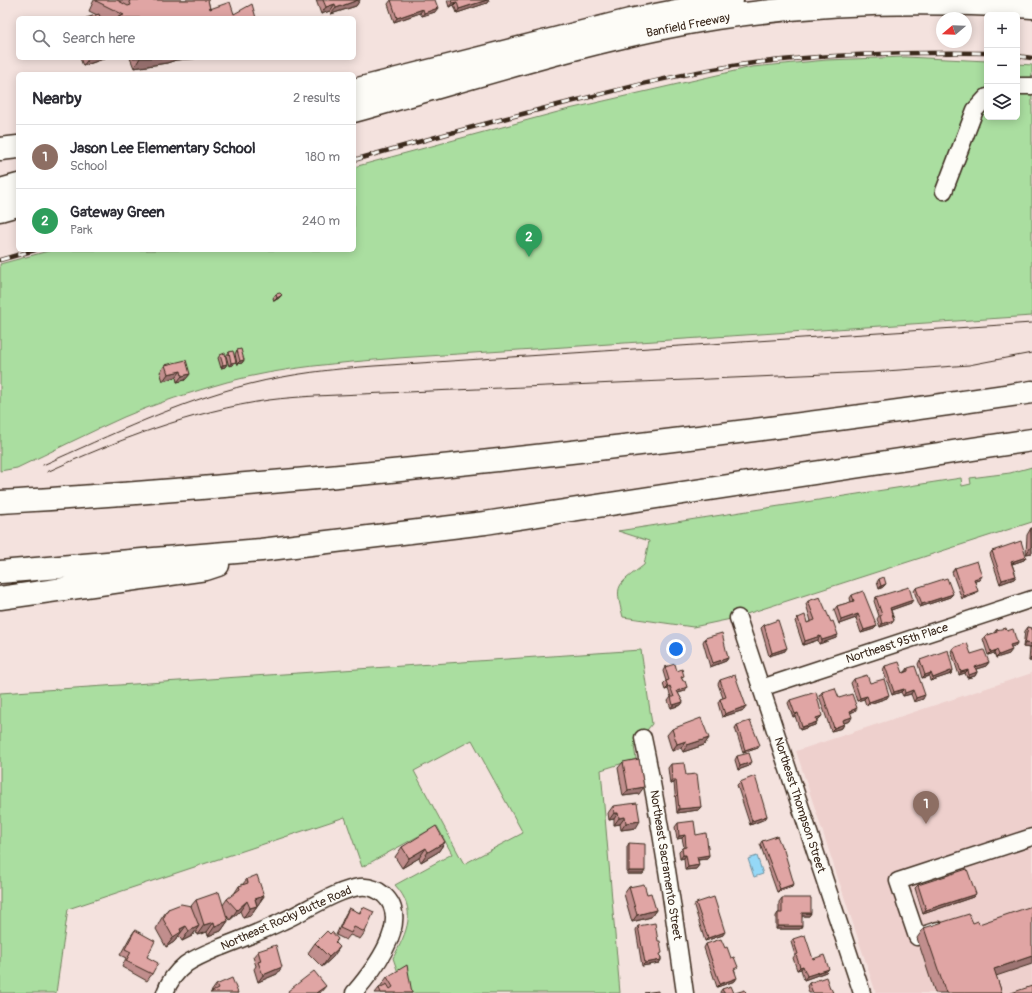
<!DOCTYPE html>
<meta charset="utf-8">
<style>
:root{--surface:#fff;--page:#f2f2f3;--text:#2b2b33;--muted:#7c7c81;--line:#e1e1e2;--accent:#d93025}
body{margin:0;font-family:Pangolin,sans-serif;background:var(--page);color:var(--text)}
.controls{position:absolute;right:12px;top:12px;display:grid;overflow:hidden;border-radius:6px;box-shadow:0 2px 10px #0003}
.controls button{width:36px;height:36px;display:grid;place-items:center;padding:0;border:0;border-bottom:1px solid var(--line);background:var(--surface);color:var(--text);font:20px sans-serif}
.compass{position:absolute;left:936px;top:12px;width:36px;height:36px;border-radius:50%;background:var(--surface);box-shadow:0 2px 10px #0003;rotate:251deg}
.you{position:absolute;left:676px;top:649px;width:14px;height:14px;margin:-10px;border:3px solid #fff;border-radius:50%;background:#1a73e8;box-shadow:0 0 0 6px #1a73e833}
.badge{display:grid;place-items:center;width:26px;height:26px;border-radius:50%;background:var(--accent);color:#fff;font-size:13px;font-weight:700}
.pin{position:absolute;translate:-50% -33px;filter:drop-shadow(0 1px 2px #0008)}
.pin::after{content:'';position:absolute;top:21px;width:14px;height:12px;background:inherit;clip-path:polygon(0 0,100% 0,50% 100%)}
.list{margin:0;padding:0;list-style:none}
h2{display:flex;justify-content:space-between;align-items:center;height:52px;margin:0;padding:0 16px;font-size:17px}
h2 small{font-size:13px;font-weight:400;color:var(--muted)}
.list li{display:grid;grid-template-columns:26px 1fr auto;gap:12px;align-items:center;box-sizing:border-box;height:64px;padding:0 16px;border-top:1px solid var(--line)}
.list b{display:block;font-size:15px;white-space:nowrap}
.list p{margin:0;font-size:13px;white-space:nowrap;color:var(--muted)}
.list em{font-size:13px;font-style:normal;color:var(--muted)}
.icon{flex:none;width:22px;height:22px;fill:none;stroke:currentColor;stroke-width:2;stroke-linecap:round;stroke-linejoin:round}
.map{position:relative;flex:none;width:1032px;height:993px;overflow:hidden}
.search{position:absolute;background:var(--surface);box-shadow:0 2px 10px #0003;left:16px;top:16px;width:340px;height:44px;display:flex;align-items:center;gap:10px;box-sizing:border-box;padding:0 14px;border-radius:6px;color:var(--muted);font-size:15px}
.panel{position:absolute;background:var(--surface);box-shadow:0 2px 10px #0003;left:16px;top:72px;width:340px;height:180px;border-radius:6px}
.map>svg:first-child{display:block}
.built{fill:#eed0cd}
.green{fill:#aadea0;stroke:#72845f;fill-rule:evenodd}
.water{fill:#95d8f7;stroke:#7192a0}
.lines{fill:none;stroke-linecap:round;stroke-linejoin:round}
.minor-casing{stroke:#3b2a1e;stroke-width:19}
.highway-casing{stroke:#3b2a1e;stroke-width:25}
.minor{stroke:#fdfcf7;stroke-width:16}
.highway{stroke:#fdfcf7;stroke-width:22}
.tram{stroke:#3b2a1e;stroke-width:1}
.rail-casing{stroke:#3b2a1e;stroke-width:4.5}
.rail{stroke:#fdfcf7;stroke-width:3;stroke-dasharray:9;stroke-linecap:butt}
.wall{fill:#c18e8d;stroke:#3b2a1e}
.shaded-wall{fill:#9d7473;stroke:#3b2a1e}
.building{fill:#e0a5a4;stroke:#3b2a1e}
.labels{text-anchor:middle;stroke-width:3;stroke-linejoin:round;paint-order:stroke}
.street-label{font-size:12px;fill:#3b2a1e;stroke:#fdfcf7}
</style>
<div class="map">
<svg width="1032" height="993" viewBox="0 0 1032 993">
<rect width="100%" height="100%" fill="#f4e2de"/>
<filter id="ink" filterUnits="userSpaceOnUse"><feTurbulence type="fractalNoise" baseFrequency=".025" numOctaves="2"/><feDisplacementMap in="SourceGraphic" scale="8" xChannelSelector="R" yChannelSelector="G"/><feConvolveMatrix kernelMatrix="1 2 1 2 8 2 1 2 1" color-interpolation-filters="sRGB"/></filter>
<g filter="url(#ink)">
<!-- built -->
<path class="built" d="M1032,673V993H876L796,751Z"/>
<!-- green -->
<path class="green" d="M905,57L987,61V117H1017V64L1032,65V316L398,358C340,363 283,367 227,382C192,392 157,403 124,417C88,433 53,451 17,468L0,471V264L52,250H354V167L569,109L752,67L827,60Z
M1032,467V522L731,619L693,627L623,617C614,583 617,586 644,565L649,541L618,531L961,478L962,486L971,484L970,478L1010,473Z
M641,650L652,724L634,746L636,759L601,770L620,993H405L393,958C407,932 418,910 395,885L452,854L437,826L362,867L345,817L68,909L56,993H0V693ZM472,740L523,833L464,864L414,771Z"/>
<!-- water -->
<path class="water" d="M757,856L763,874L754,877L748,859Z"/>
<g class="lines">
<!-- minor casing -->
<g class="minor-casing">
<path id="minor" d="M1017,86H1032
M944,191L975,110L987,97
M738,618L862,993
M761,688L1032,599
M643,738C661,823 673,908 685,993
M938,930L917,937L898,881L1032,837
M165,993C169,981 176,972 186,964C196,957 209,952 221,947C242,939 262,931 283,921C304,912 338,889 360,887C369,886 377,889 384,895C413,921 372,972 354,993"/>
</g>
<!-- highway casing -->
<g class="highway-casing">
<path id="highway" d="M354,90L630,20L732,0
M354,111C474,78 594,38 717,18C821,2 927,0 1032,7
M0,149L18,147
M0,190L18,185
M0,210L18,205
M0,502C75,498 149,492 224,486C494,464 764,431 1032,392
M0,572L261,550L485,523L1032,440
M0,598L206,569L218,565"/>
</g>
<!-- minor -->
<use href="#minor" class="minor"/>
<!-- highway -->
<use href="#highway" class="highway"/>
<!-- tram -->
<path class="tram" d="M43,465C111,435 178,402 250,384C290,374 332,369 374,366L1032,323
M47,472C117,440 193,411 269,400C284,398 300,397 315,396L872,372L969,365L1032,353"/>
<!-- rail casing -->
<g class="rail-casing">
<path id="rail" d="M1017,56L1032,58
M354,160C431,138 508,117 586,98C641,84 697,70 754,63C831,54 909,52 987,53
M0,260L35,250"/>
</g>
<!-- rail -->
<use href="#rail" class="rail"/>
</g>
<!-- wall -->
<path class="wall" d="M94,0H208L210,9L256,18H103L89,11Z
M316,0H360L356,6L331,14L330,11L321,14Z
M391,0L435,12L422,16L420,13L394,22L388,4Z
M447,0H489L487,3L457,13L454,5L449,7Z
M80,58H106L83,66Z
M130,58H202L176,60L167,63L134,68Z
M276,294L282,295L279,298L274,301L273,298Z
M237,350L244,360L242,363L237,364L235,354Z
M229,352L233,365L229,366L226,356Z
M220,355L227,364L225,367L221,368L218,358Z
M165,365L190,374L185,380L177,382L176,377L163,381L160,372Z
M1031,528L1032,553L1026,554L1027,535Z
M992,551L1026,557L1024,560L1012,564L1016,576L1014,579L1000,584L990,554Z
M955,568L982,576L979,580L975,581L976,594L962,599L952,572Z
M879,579L886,584L883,587L879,589L877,582Z
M916,588L950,597L920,607L914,591Z
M852,595L877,626L874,629L861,633L856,618L839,624L834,610L837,606L851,602L850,598Z
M876,597L911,603L891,610L894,620L892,623L880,627L877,619L879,616L874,601Z
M808,601L836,638L819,644L818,640L803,645L795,621L798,618L807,623L811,621L806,604Z
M764,625L785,651L769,656L761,628Z
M1028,627L1032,628V661H1029L1030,648L1023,647L1025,631Z
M996,630L1007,631L1017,643L1015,646L1011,647L1009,654L996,658L994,653L988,655L983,639L985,636L994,633Z
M705,638L728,658L726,661L710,667L703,642Z
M953,648L971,654L989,662L986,666L976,669L977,672L975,676L967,678L965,673L959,675L951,651Z
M920,660L953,670L951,674L930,681L929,676L922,678L918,664Z
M885,666L903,673L905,672L908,668L923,699L914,702L911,694L903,696L901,692L892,695L883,670Z
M665,667L677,671L682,679L685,691L678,693L683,702L681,705L671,708L668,701L671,697L668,689L665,690L663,684L666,681L663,671Z
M854,679L870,683L887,698L866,705L864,699L857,701L851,683Z
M720,680L746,706L744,710L722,717L718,703L720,699L723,698L718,684Z
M822,692L839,698L855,711L850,713V721L844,723V724L842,728L831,731L819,696Z
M790,700L819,719L817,720V722L815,725L800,730L795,716L793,717L788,703Z
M737,725L758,748L743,753L735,728Z
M672,729L709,738L704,745L683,752L681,748L672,751L667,735Z
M737,756L749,766L738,770L735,760Z
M623,762L639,794L623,796L618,768Z
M671,764L686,775L701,807L698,810L677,813L674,783L670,784L668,768Z
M740,782L767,816L765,819L750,825L737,785Z
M613,806L636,828L621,830L620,824L614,825V819L609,820L608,813Z
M678,823L696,835L709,855L707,859L698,860L699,865L696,869L685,870L684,858L680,859L679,851L682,848L684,847L682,838L677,839L675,827Z
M762,841L792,887L777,892L760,844Z
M445,842L438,852L421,862L419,858L402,868L395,857L402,847Z
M629,843L643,874H627V847Z
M247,879L264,896L250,916L243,918L240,911L230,920L227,916L228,921L221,931L208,936L207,932L197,935L196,931L192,936L182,941L179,936L174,942L166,947L156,929L161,919L168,909L191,906L196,900L223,905L227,899L234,894L239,886L242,885Z
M918,885L976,894L973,897L923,914L915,888Z
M629,887L647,894L656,910L651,917L632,922L624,894Z
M782,898L811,913L809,916H802L800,929H776V916L778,913H779V902Z
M696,903L723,935L705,941L694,906Z
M363,907L365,932L360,939L350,935L346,940L336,935L345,915L349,908L359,913Z
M973,923L996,976L1002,993H935L917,938L924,928Z
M638,926L661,956V960L659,963L642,966L636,930Z
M135,930L147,957L152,974L147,981L122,967L126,958L120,955L130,937Z
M330,934L338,939L336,942L333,957L322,967L308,953L315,943Z
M793,939L813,959L829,969L826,972L804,980L801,969L797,970L793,958L795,955L791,942Z
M706,944L725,948L735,971V981L717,987L704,948Z
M258,951L277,974L258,982L254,969L256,966L253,957Z
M387,977L412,993H375L379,988L381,987H380Z
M809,983L830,988L833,993H809L807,986Z
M216,985L238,993L211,992Z
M722,989L734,993H720V992Z"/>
<!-- shaded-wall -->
<path class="shaded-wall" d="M358,0H360L356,6L331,14L336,8Z
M487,0H489L487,3L457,13L459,9Z
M457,2L454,5L449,7L452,3Z
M335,4L330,11L321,14L326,7Z
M438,8L435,12L422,16L424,13Z
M423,9L420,13L394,22L397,18Z
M89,58H106L83,66Z
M140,58H202L176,60L167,63L134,68Z
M282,295L279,298L274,301L277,298Z
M244,360L242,363L237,364L240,361Z
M236,362L233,365L229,366L231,363Z
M227,364L225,367L221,368L223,365Z
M181,371L176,377L163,381L168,374Z
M190,374L185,380L177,382L182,376Z
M1031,547H1032V553L1026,554Z
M1026,557L1024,560L1009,565L1011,562Z
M982,576L979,580L972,582L974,579Z
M1016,576L1014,579L1000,584L1002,580Z
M886,584L883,587L879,589L881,586Z
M978,591L976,594L962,599L964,596Z
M953,594L950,597L920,607L922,604Z
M913,600L911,603L888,611L890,608Z
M858,614L856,618L839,624L841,620Z
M894,620L892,623L880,627L882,624Z
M877,626L874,629L861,633L864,630Z
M838,635L836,638L819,644L822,640Z
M820,636L818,640L803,645L805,641Z
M1017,643L1015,646L1008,648L1010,645Z
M1025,643L1032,644V645L1030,648L1023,647Z
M787,648L785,651L769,656L772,653Z
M997,650L994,653L988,655L991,652Z
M1012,650L1009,654L996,658L999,655Z
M728,658L726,661L710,667L713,663Z
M1031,658H1032V661H1029Z
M989,662L986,666L973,670L975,667Z
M953,670L951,674L930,681L933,678Z
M968,670L965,673L959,675L961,672Z
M977,672L975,676L967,678L969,675Z
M931,673L929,676L922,678L925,675Z
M670,686L668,689L665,690L668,687Z
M687,687L685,691L675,694L677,691Z
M904,689L901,692L892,695L894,692Z
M913,690L911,694L903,696L905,693Z
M889,695L887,698L866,705L869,702Z
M925,695L923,699L914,702L916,698Z
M867,696L864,699L857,701L860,698Z
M683,702L681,705L671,708L673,705Z
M746,706L744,710L722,717L725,714Z
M857,708L855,711L847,714L850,711Z
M798,713L795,716L793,717L795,714Z
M822,716L819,719L814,721L816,718Z
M852,717L850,721L841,724L843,720Z
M817,722L815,725L800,730L802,727Z
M844,724L842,728L831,731L834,728Z
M709,738L704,745L683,752L687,745Z
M686,741L681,748L672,751L677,744Z
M760,745L758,748L743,753L745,750Z
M752,762L749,766L738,770L740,766Z
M672,780H676L674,783L670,784Z
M644,787L639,794L623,796L628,790Z
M701,807L698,810L677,813L679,809Z
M614,813H618L614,819L609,820Z
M767,816L765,819L750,825L752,821Z
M625,817L620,824L614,825L619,818Z
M640,821L636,828L621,830L626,823Z
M685,835L682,838L677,839L679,836Z
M445,842L438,852L421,862L428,852Z
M426,848L419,858L402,868L409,858Z
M683,855H686L684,858L680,859Z
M709,855L707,859L695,860L697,857Z
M699,865L696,869L685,870L688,867Z
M629,871H645L643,874H627Z
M794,884L792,887L777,892L780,889Z
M976,894L973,897L923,914L926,910Z
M264,896L257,906L255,899Z
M247,901L240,911L230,920L237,910Z
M257,906L250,916L243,918L250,908Z
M656,910L651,917L632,922L637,915Z
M802,913H811L809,916H800Z
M228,921L221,931L208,936L215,926Z
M214,922L207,932L197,935L204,925Z
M186,926L174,942L166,947L180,929Z
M199,926L192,936L182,941L189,931Z
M778,926H802L800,929H776Z
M725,932L723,935L705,941L708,938Z
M340,947L333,957L322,967L329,957Z
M1032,956V964L987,979L994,969Z
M661,960L659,963L642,966L645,963Z
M803,966L801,969L797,970L800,967Z
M282,967L277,974L258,982L263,975Z
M829,969L826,972L804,980L807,976Z
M737,978L735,981L717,987L720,984Z
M326,986L320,993H316Z"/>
<!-- building -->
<path class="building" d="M96,0H117L128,6L131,5L129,0H208L210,9L230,2L234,14L252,4L256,18H115L124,15L96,1Z
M323,0H358L336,8L335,4L326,7Z
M391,0H435L438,8L424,13L423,9L397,18Z
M451,0H487L459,9L457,2L452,3Z
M99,14L100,18H86Z
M280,293L282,295L277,298L276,294Z
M241,349L244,360L240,361L237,350Z
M233,351L236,362L231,363L229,352Z
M225,353L227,364L223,365L220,355Z
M186,360L190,374L182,376L181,371L168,374L165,365Z
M1031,528H1032V547H1031Z
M1021,541L1026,557L1011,562L1016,576L1002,580L992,551Z
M977,561L982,576L974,579L978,591L964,596L955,568Z
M884,577L886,584L881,586L879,579Z
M947,578L953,594L922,604L916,588Z
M909,587L913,600L890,608L894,620L882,624L880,616L882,615L876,597Z
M863,591L877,626L864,630L858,614L841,620L837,606L854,601L852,595Z
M820,597L831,622L833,621L838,635L822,640L820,636L805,641L798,618L805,615L807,623L815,620L808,601Z
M778,620L787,648L772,653L764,625Z
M1028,627L1032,628V644L1025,643Z
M1006,628L1007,631L1013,629L1017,643L1010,645L1012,650L999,655L997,650L991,652L985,636L997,632L996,630Z
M722,633L728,658L713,663L705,638Z
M967,643L971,654L984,650L989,662L975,667L977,672L969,675L968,670L961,672L953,648Z
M948,650L953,670L933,678L931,673L925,675L920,660Z
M899,662L903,673L908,671V668L915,666L925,695L916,698L913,690L905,693L904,689L894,692L885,666Z
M675,664L677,671L682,669L684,676L681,677L683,681H685L687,687L677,691L683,702L673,705L671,697H674L670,686L668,687L666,681L669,680L665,667Z
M735,675L746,706L725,714L720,699L726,697L720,680Z
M867,675L870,683L884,679L889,695L869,702L867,696L860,698L854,679Z
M835,688L839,698L852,694L857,708L850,711L852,717L843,720L844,724L834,728L822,692Z
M816,692L822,716L816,718L817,722L802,727L798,713L795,714L790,700Z
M701,718L709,738L687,745L686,741L677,744L672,729Z
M750,721L760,745L745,750L737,725Z
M749,753L752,762L740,766L737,756Z
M639,759L644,787L628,790L623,762Z
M684,763L686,775L697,774L701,807L679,809L676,780H672L671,764Z
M755,776L767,816L752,821L740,782Z
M637,803L640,821L626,823L625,817L619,818L618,813H614L613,806Z
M694,821L696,835L706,833L709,855L697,857L699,865L688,867L686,855H683L682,848L686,847L685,835L679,836L678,823Z
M436,826L445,842L428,852L426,848L409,858L402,847Z
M777,836L782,848L783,847L794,884L780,889L762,841Z
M629,843L645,844V871H629Z
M967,869L976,894L926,910L918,885Z
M257,875L264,896L255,899L257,906L250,908L247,901L237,910L227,899L240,889L239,886L248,883L247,879Z
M644,884L647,894L651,893L656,910L637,915L629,887Z
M219,892L228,921L215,926L214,922L204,925L196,900Z
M714,897L725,932L708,938L696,903Z
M782,898H811V913H802V926H778V913H782Z
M181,904L191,906L199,926L189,931L186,926L180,929L181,932L173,937L163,919L168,909Z
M1032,906V956L994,969L1002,993H946L924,928L969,914L973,923L978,921L979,924Z
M363,907L374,912L365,932L354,927L351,933L340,928L349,908L360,913Z
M655,923L658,941H660L662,953L660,954L661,960L645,963L638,926Z
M135,930L155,941L147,957L158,963L152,974L126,961L131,952L125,949Z
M327,931L330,934L332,932L338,939L335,942L340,947L329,957L315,943Z
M805,935L813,959L824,955L829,969L807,976L803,966L800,967L796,955L798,954L793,939Z
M721,939L725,948L727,947L731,958L734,957L738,967L734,969L737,978L720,984L706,944Z
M276,945L282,967L263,975L258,962L261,961L258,951Z
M407,965L412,993H381L379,988L387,984L390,989L393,987L387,977Z
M314,971L326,986L316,993H289L288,991Z
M826,977L830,988H831L833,993H813L809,983Z
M232,978L238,993H210L218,989L216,985Z
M731,986L734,993H724L722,989Z
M1032,986V993H1011Z
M745,990L746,993H735Z
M658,991V993H644Z"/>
</g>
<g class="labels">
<!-- street labels -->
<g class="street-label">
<text transform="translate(688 25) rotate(-11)" y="4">Banfield Freeway</text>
<text transform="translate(897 643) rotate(-18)" y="4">Northeast 95th Place</text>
<text transform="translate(800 805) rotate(72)" y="4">Northeast Thompson Street</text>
<text transform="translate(666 865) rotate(81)" y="4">Northeast Sacramento Street</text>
<text transform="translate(286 918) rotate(-24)" y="4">Northeast Rocky Butte Road</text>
</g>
</g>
</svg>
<div class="controls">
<button>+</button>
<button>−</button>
<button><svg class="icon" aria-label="layers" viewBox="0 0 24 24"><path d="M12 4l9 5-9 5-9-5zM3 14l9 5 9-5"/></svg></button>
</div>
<svg class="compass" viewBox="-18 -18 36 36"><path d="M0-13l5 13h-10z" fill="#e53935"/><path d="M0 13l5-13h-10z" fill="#7c7c81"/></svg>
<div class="you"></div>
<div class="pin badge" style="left:926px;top:824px;background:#8d6e63">1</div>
<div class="pin badge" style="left:529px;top:257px;background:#2e9e5b">2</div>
<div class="search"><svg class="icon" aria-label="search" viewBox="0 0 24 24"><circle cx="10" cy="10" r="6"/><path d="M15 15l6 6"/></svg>Search here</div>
<section class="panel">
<h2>Nearby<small>2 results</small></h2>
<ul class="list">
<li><span class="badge" style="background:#8d6e63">1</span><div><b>Jason Lee Elementary School</b><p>School</p></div><em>180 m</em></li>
<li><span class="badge" style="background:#2e9e5b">2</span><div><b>Gateway Green</b><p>Park</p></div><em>240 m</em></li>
</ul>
</section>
</div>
